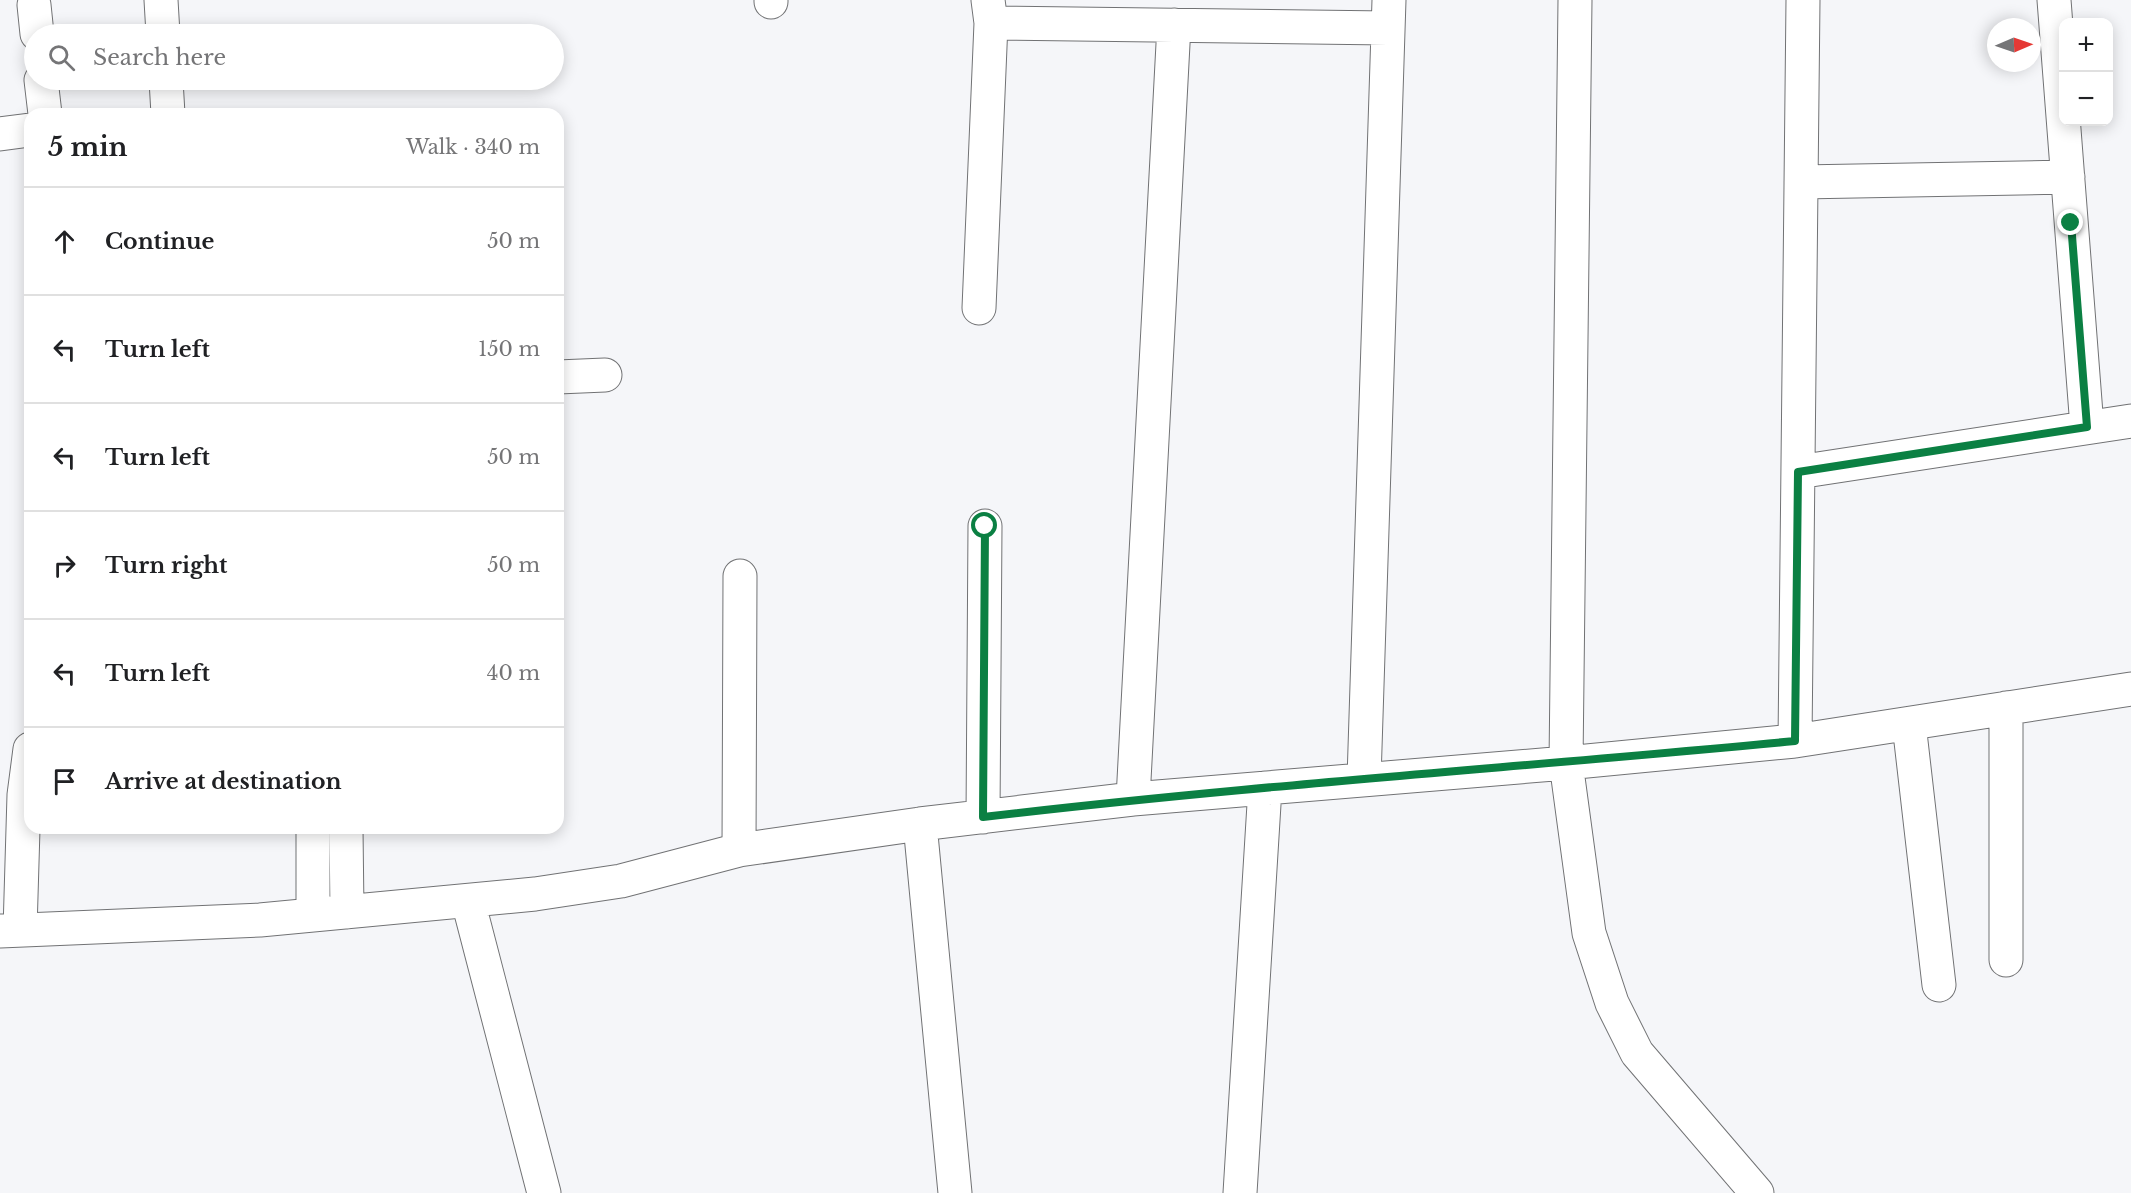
<!DOCTYPE html>
<meta charset="utf-8">
<style>
:root{--surface:#fff;--page:#f6f6f6;--text:#202124;--muted:#757577;--line:#e0e0e0}
body{margin:0;font-family:"Libre Baskerville",serif;background:var(--page);color:var(--text)}
.controls{position:absolute;right:18px;top:18px;display:grid;overflow:hidden;border-radius:12px;box-shadow:0 3px 15px #0003}
.controls button{width:54px;height:54px;display:grid;place-items:center;padding:0;border:0;border-bottom:2px solid var(--line);background:var(--surface);color:var(--text);font:30px sans-serif}
.compass{position:absolute;left:1987px;top:18px;width:54px;height:54px;border-radius:50%;background:var(--surface);box-shadow:0 3px 15px #0003;rotate:88deg}
.stop{position:absolute;width:18px;height:18px;margin:-14px;border:4px solid #0b8043;border-radius:50%;background:#fff}
.stop.end{background:#0b8043;border-color:#fff;box-shadow:0 2px 6px #0008}
.list{margin:0;padding:0;list-style:none}
h2{display:flex;justify-content:space-between;align-items:center;height:78px;margin:0;padding:0 24px;font-size:26px}
h2 small{font-size:20px;font-weight:400;color:var(--muted)}
.list li{display:grid;grid-template-columns:39px 1fr auto;gap:18px;align-items:center;box-sizing:border-box;height:108px;padding:0 24px;border-top:2px solid var(--line)}
.list b{display:block;font-size:22px;white-space:nowrap}
.list em{font-size:20px;font-style:normal;color:var(--muted)}
.icon{flex:none;width:33px;height:33px;fill:none;stroke:currentColor;stroke-width:2;stroke-linecap:round;stroke-linejoin:round}
.map{position:relative;flex:none;width:2131px;height:1193px;overflow:hidden}
.search{position:absolute;background:var(--surface);box-shadow:0 3px 15px #0003;left:24px;top:24px;width:540px;height:66px;display:flex;align-items:center;gap:15px;box-sizing:border-box;padding:0 21px;border-radius:33px;color:var(--muted);font-size:22px}
.panel{position:absolute;background:var(--surface);box-shadow:0 3px 15px #0003;left:24px;top:108px;width:540px;height:726px;border-radius:18px}
.map>svg:first-child{display:block}
.lines{fill:none;stroke-linecap:round;stroke-linejoin:round}
.minor-casing{stroke:#717274;stroke-width:35}
.minor{stroke:#fff;stroke-width:33}
.route{stroke:#0b8043;stroke-width:8}
</style>
<div class="map">
<svg width="2131" height="1193" viewBox="0 0 2131 1193">
<rect width="100%" height="100%" fill="#f5f6f9"/>
<g class="lines">
<!-- minor casing -->
<g class="minor-casing">
<path id="minor" d="M161,0L163,34
M771,0V2
M1575,0L1566,763L1589,933L1612,1003L1637,1053L1757,1193
M2054,0L2087,427
M34,5L37,34
M991,23L1388,28
M41,80L45,114
M166,80L168,114
M0,134L30,130
M1801,182L2068,177
M979,308L991,23L988,0
M558,377L605,375
M1798,472L2131,421
M2006,708V960
M1909,724L1939,985
M1795,741L1803,0
M1364,779L1389,0
M1133,799L1174,25
M983,817L985,526
M920,824L955,1193
M313,828V915
M346,828L347,912
M739,850L740,576
M468,901L544,1193
M20,930L24,795L30,749
M0,931L260,920L535,894L621,881L739,850L920,824L1133,799L1566,763L1795,741L2131,689
M1240,1193L1265,788"/>
</g>
<!-- minor -->
<use href="#minor" class="minor"/>
</g>
<g class="lines">
<!-- route -->
<path class="route" d="M985,526L983,817C1253,785 1524,767 1795,741L1798,472L2087,427L2071,223"/>
</g>
</svg>
<div class="controls">
<button>+</button>
<button>−</button>
</div>
<svg class="compass" viewBox="-18 -18 36 36"><path d="M0-13l5 13h-10z" fill="#e53935"/><path d="M0 13l5-13h-10z" fill="#757577"/></svg>
<div class="stop" style="left:985px;top:526px"></div>
<div class="stop end" style="left:2071px;top:223px"></div>
<div class="search"><svg class="icon" aria-label="search" viewBox="0 0 24 24"><circle cx="10" cy="10" r="6"/><path d="M15 15l6 6"/></svg>Search here</div>
<section class="panel">
<h2>5 min<small>Walk · 340 m</small></h2>
<ul class="list">
<li><svg class="icon" aria-label="ahead" viewBox="0 0 24 24"><path d="M12 20V5M6 11l6-6 6 6"/></svg><div><b>Continue</b></div><em>50 m</em></li>
<li><svg class="icon" aria-label="left" viewBox="0 0 24 24"><path d="M17 20v-9H6M10 6l-5 5 5 5"/></svg><div><b>Turn left</b></div><em>150 m</em></li>
<li><svg class="icon" aria-label="left" viewBox="0 0 24 24"><path d="M17 20v-9H6M10 6l-5 5 5 5"/></svg><div><b>Turn left</b></div><em>50 m</em></li>
<li><svg class="icon" aria-label="right" viewBox="0 0 24 24"><path d="M7 20v-9h11M14 6l5 5-5 5"/></svg><div><b>Turn right</b></div><em>50 m</em></li>
<li><svg class="icon" aria-label="left" viewBox="0 0 24 24"><path d="M17 20v-9H6M10 6l-5 5 5 5"/></svg><div><b>Turn left</b></div><em>40 m</em></li>
<li><svg class="icon" aria-label="arrive" viewBox="0 0 24 24"><path d="M6 21V4h12l-3 4 3 4H6"/></svg><div><b>Arrive at destination</b></div></li>
</ul>
</section>
</div>
